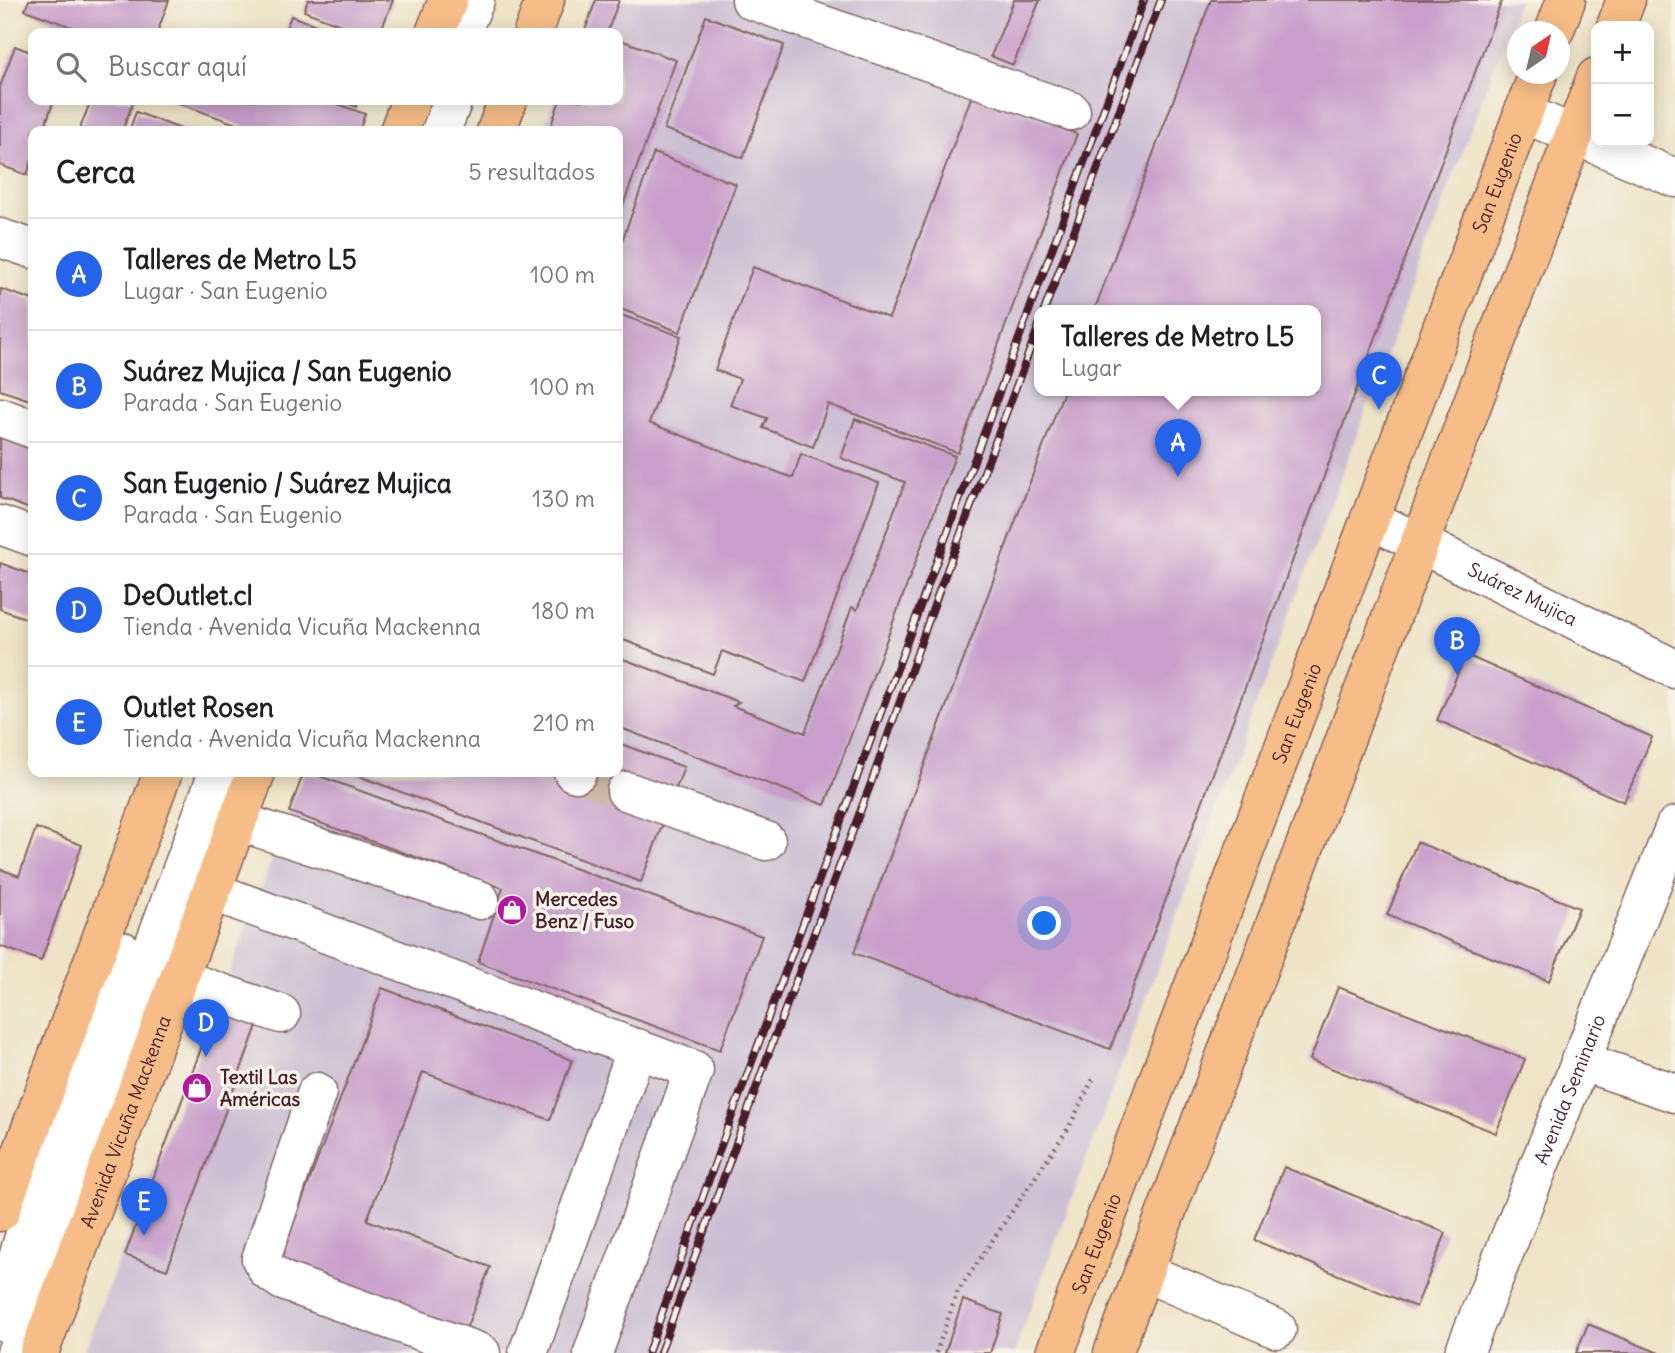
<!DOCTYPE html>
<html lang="es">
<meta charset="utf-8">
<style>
:root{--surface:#fff;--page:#f2f2f2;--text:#202124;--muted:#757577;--line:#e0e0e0;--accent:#2563eb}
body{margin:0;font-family:Delius,sans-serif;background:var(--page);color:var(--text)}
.controls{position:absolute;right:21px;top:21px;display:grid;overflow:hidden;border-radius:14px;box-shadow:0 4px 18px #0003}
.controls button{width:63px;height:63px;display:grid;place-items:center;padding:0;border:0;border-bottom:2px solid var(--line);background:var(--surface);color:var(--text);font:35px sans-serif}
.compass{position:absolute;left:1507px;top:21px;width:63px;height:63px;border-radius:50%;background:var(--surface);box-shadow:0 4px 18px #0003;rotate:34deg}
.you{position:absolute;left:1045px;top:924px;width:24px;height:24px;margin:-18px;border:5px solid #fff;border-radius:50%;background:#1a73e8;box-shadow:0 0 0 10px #1a73e833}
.badge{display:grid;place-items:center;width:46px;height:46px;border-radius:50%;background:var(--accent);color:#fff;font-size:23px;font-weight:700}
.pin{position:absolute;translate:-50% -58px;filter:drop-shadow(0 2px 4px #0008)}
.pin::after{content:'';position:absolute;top:37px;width:24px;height:21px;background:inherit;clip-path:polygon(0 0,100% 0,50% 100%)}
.popup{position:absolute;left:1034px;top:305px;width:287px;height:91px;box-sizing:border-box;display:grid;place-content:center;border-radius:14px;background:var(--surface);filter:drop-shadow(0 2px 5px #0005);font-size:23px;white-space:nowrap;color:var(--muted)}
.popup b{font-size:26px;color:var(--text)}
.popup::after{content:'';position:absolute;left:50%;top:100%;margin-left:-14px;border:14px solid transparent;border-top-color:var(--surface)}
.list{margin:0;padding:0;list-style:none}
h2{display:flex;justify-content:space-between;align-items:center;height:91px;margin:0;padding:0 28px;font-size:30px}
h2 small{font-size:23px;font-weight:400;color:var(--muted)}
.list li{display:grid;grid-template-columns:46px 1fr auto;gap:21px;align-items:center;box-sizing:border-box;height:112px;padding:0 28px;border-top:2px solid var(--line)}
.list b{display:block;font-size:26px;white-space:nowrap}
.list p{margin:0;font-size:23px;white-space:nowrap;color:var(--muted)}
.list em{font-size:23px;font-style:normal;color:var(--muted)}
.icon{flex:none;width:38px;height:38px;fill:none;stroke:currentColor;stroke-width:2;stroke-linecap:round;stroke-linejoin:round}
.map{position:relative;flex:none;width:1675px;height:1353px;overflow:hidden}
.search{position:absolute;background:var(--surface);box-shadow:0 4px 18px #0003;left:28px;top:28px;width:595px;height:77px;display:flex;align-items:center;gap:18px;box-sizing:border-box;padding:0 24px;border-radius:14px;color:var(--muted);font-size:26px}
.panel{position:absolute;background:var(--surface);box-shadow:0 4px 18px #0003;left:28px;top:126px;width:595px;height:651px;border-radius:14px}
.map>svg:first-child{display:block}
.industrial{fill:#ccbed3;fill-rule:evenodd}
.building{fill:#c89fcb}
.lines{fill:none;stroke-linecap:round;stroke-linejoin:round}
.minor-tunnel{stroke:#cdbca7;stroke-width:38;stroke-dasharray:38 19;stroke-linecap:butt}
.minor-casing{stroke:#836461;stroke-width:41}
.major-casing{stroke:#836461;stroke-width:41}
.path{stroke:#836461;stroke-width:4.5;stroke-dasharray:2 5;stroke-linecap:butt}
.minor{stroke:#fff;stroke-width:38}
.major{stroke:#f7bd88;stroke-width:38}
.rail-casing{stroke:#4a1f2b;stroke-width:8}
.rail{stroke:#f7f3e8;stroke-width:5;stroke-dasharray:16;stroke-linecap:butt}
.labels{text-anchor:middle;stroke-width:7;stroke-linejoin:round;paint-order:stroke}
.street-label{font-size:19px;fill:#4a1f2b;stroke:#f7f3e8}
.poi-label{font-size:19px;font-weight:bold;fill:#4a1f2b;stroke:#f7f3e8;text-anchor:start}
</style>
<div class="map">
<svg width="1675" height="1353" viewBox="0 0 1675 1353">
<rect width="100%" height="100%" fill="#f7f3e8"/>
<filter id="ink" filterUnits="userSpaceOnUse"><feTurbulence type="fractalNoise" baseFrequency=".0143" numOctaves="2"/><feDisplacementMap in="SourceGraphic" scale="14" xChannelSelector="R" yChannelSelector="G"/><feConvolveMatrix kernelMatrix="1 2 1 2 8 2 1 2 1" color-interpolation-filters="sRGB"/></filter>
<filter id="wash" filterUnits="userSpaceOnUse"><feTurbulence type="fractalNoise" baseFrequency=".00686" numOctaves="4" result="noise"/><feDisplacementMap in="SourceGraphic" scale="28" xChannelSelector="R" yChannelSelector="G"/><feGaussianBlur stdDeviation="1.57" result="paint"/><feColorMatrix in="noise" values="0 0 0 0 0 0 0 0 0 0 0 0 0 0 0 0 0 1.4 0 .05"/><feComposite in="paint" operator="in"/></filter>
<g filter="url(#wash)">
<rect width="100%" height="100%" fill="#eee3c6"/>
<!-- industrial -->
<path class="industrial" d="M590,0H1519L1014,1353H83L263,884L304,772H618V131H542L554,100H618V33H578ZM1040,311H1316V391H1040Z"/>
<g id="blocks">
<!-- building -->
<path class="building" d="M29,0H169L157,33H88L25,10Z
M308,0H393L380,33H362L304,11Z
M596,0H619L607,33H584Z
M1014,0H1040L1013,65L991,56Z
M1211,0H1502L1110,1049L854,953L1064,391H1316V311H1094Z
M291,16L338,33H284Z
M706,16L784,45L743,158L664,129Z
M618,39L676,60L618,219V131H549L560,100H618Z
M15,46L33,53V100H54L43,131H33V157L27,175L0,165V87Z
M972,95L1077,134L958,453L828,404L813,447L763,428L767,418L730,405L740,379L715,370L753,267L889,318Z
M91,100H134L122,131H79Z
M170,100H327L365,114L359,131H255Z
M338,100H359L356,107Z
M136,112L186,131H129Z
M654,153L736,184L680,332L618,308V252Z
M1,289L33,300V401L0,390V293Z
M618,314L681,336L649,423L793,478L801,454L879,483L805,682L722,651L713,674L618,638Z
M855,419L955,456L825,805L618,727V657L739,702L733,706L805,733L852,607L857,610L905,482L841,458Z
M0,430L33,441V510L0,498Z
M0,563L33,575V621L0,609Z
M1466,655L1652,737L1624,802L1437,720Z
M618,743L684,767L641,882L348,772H549L574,781L578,772H618Z
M304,772H308L762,936L720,1050L478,962L503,888L289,812Z
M36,828L82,845L41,961L0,946V869L19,876Z
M1417,842L1579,908L1549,981L1387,915Z
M1338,987L1525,1059L1496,1133L1310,1060Z
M382,988L572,1060L550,1120L423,1072L367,1220L490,1267L466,1329L280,1259Z
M217,1005L259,1020L167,1270L125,1255Z
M1284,1167L1446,1233L1416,1307L1254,1240Z
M963,1300L1003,1314L990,1353H945Z
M1588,1324L1659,1353H1576Z"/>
</g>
</g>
<g filter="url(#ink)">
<use href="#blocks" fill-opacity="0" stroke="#836461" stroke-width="2"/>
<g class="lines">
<!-- minor-tunnel -->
<path class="minor-tunnel" d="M577,773L626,791"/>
<!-- minor casing -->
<g class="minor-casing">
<g id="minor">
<path d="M751,0L1071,111"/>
<path d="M461,33L475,0"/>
<path d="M1523,113L1675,178"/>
<path d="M441,131L453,100"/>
<path d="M0,238L33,249"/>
<path d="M0,417L33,429"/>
<path id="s1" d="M1370,519L1675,669"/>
<path d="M0,525L33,537"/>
<path d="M573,772L577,773"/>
<path d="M626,791L766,841"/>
<path d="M237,821L480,900"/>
<path d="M211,891L694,1070L593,1353"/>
<path d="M178,978L281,1014"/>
<path d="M1580,1061L1675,1093"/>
<path d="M317,1092L261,1259L268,1271L283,1281L481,1353"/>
<path d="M1144,1272L1277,1329"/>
<path d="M0,1321C15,1269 29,1218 45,1167C69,1094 96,1023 123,951"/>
<path d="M16,1353L80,1168L112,1059L218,772"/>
<path d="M528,1353L637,1048"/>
<path id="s2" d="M1464,1353L1675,826"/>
</g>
</g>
<!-- major casing -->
<g class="major-casing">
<g id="major">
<path d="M1616,26L1626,0"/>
<path d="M1554,32L1566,0"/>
<path d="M435,33L448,0"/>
<path d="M533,33L545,0"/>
<path d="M399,131L411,100"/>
<path d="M496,131L508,100"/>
<path d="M0,1212L163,772"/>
<path id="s3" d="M39,1353L256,772"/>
<path id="s4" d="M1055,1353L1538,74"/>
<path d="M1113,1353L1596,77"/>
</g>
</g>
<!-- path -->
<path class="path" d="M936,1353L957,1293L1069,1127L1095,1075"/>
<!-- minor -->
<use href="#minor" class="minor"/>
<!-- major -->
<use href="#major" class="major"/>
<!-- rail casing -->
<g class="rail-casing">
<path id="rail" d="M1044,311L1161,0
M648,1353L719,1151L1144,0
M660,1353L775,1036L871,783L938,594L1040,323"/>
</g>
<!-- rail -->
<use href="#rail" class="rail"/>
</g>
</g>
<!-- icons -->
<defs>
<g id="shop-disc" transform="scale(1.575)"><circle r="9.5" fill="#b5179e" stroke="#f7f3e8"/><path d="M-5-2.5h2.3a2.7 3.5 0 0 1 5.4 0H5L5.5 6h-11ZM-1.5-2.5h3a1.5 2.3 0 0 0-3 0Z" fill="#fff"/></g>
</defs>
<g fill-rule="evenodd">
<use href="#shop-disc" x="512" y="910"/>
<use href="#shop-disc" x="197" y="1088"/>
</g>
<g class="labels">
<!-- street labels -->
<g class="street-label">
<text dy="7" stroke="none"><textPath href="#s4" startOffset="1251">San Eugenio</textPath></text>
<text dy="7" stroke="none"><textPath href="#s1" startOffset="170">Suárez Mujica</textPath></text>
<text dy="7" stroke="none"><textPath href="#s4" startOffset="684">San Eugenio</textPath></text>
<text dy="7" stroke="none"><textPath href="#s2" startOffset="284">Avenida Seminario</textPath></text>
<text dy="7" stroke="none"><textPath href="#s3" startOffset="247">Avenida Vicuña Mackenna</textPath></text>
<text dy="7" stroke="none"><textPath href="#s4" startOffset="117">San Eugenio</textPath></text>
</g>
<!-- poi labels -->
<g class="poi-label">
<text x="535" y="906">Mercedes<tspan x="535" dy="22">Benz / Fuso</tspan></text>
<text x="220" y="1084">Textil Las<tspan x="220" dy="22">Américas</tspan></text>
</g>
</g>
</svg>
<div class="controls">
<button>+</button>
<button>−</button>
</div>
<svg class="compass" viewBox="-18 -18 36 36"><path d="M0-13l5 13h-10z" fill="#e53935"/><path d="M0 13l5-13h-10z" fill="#757577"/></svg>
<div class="you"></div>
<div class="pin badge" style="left:1178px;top:477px">A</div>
<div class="popup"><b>Talleres de Metro L5</b>Lugar</div>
<div class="pin badge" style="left:1457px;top:675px">B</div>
<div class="pin badge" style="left:1379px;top:410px">C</div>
<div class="pin badge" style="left:206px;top:1057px">D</div>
<div class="pin badge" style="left:144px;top:1236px">E</div>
<div class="search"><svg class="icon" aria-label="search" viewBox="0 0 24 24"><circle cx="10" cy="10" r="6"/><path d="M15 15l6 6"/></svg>Buscar aquí</div>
<section class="panel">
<h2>Cerca<small>5 resultados</small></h2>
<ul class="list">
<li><span class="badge">A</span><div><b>Talleres de Metro L5</b><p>Lugar · San Eugenio</p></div><em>100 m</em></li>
<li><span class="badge">B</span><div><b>Suárez Mujica / San Eugenio</b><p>Parada · San Eugenio</p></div><em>100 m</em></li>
<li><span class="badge">C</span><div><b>San Eugenio / Suárez Mujica</b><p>Parada · San Eugenio</p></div><em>130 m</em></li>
<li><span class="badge">D</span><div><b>DeOutlet.cl</b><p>Tienda · Avenida Vicuña Mackenna</p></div><em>180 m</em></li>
<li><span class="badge">E</span><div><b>Outlet Rosen</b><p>Tienda · Avenida Vicuña Mackenna</p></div><em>210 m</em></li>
</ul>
</section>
</div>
